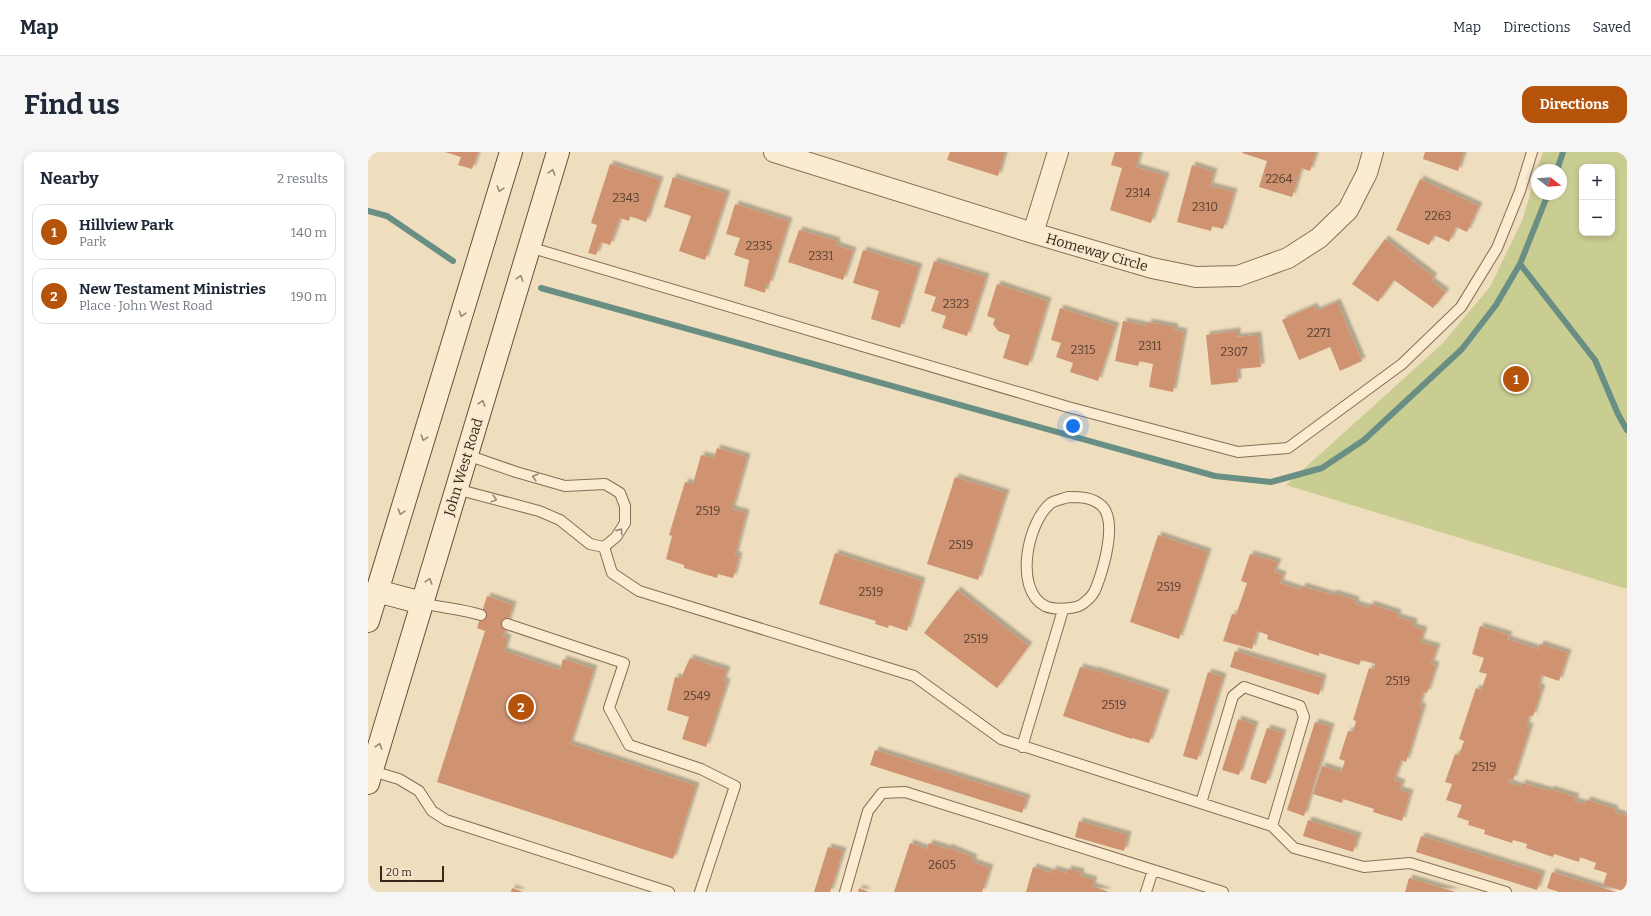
<!DOCTYPE html>
<meta charset="utf-8">
<style>
:root{--surface:#fff;--page:#f6f6f7;--text:#1f2937;--muted:#747a83;--line:#e0e1e3;--accent:#b45309}
body{margin:0;font-family:Bitter,serif;background:var(--page);color:var(--text)}
.controls{position:absolute;right:12px;top:12px;display:grid;overflow:hidden;border-radius:8px;box-shadow:0 2px 6px #0003}
.controls button{width:36px;height:36px;display:grid;place-items:center;padding:0;border:0;border-bottom:1px solid var(--line);background:var(--surface);color:var(--text);font:20px sans-serif}
.compass{position:absolute;left:1163px;top:12px;width:36px;height:36px;border-radius:50%;background:var(--surface);box-shadow:0 2px 6px #0003;rotate:107deg}
.scale{position:absolute;left:12px;bottom:10px;width:64px;box-sizing:border-box;padding-left:4px;border:2px solid #37271b;border-top:0;font-size:11px;line-height:14px;white-space:nowrap;color:#37271b;-webkit-text-stroke:3px #f7e8ce;paint-order:stroke}
.you{position:absolute;left:705px;top:274px;width:14px;height:14px;margin:-10px;border:3px solid #fff;border-radius:50%;background:#1a73e8;box-shadow:0 0 0 6px #1a73e833}
.badge{display:grid;place-items:center;width:26px;height:26px;border-radius:50%;background:var(--accent);color:#fff;font-size:13px;font-weight:700}
.pin{position:absolute;translate:-50% -50%;border:2px solid #fff;box-shadow:0 1px 4px #0006}
.list{margin:0;padding:0;list-style:none}
h2{display:flex;justify-content:space-between;align-items:center;height:52px;margin:0;padding:0 16px;font-size:17px}
h2 small{font-size:13px;font-weight:400;color:var(--muted)}
.list li{display:grid;grid-template-columns:26px 1fr auto;gap:12px;align-items:center;box-sizing:border-box;height:56px;margin:0 8px 8px;padding:0 8px;border:1px solid var(--line);border-radius:12px}
.list b{display:block;font-size:15px;white-space:nowrap}
.list p{margin:0;font-size:13px;white-space:nowrap;color:var(--muted)}
.list em{font-size:13px;font-style:normal;color:var(--muted)}
.map{position:relative;flex:none;width:1259px;height:740px;overflow:hidden;border-radius:12px}
header{display:flex;align-items:center;gap:24px;box-sizing:border-box;height:56px;padding:0 20px;background:var(--surface);border-bottom:1px solid var(--line)}
header strong{font-size:19px}
nav{display:flex;gap:22px;margin-inline-start:auto;font-size:14px}
.intro{display:flex;align-items:center;justify-content:space-between;box-sizing:border-box;height:96px;padding:0 24px}
h1{margin:0;font-size:28px}
.button{padding:10px 18px;border-radius:12px;background:var(--accent);color:#fff;font-size:14px;font-weight:700}
main{display:flex;gap:24px;padding:0 24px}
aside{flex:1;background:var(--surface);border-radius:12px;box-shadow:0 2px 6px #0003}
.map>svg:first-child{display:block}
.green{fill:#cacd92;fill-rule:evenodd}
.lines{fill:none;stroke-linecap:round;stroke-linejoin:round}
.stream{stroke:#698e83;stroke-width:6}
.building{fill:#cf9372;filter:url(#shadow)}
.service-casing{stroke:#886e56;stroke-width:12}
.minor-casing{stroke:#886e56;stroke-width:22}
.secondary-casing{stroke:#6a4f39;stroke-width:24}
.service{stroke:#faebd1;stroke-width:10}
.minor{stroke:#faebd1;stroke-width:20}
.secondary{stroke:#faebd1;stroke-width:22}
.oneway{stroke:#988976}
.labels{text-anchor:middle;stroke-width:4;stroke-linejoin:round;paint-order:stroke}
.number-label{font-size:12px;fill:#5d4231}
.street-label{font-size:14px;fill:#37271b;stroke:#f7e8ce}
</style>
<header>
<strong>Map</strong>
<nav><a>Map</a><a>Directions</a><a>Saved</a></nav>
</header>
<div class="intro"><h1>Find us</h1><a class="button">Directions</a></div>
<main>
<aside>
<h2>Nearby<small>2 results</small></h2>
<ul class="list">
<li><span class="badge">1</span><div><b>Hillview Park</b><p>Park</p></div><em>140 m</em></li>
<li><span class="badge">2</span><div><b>New Testament Ministries</b><p>Place · John West Road</p></div><em>190 m</em></li>
</ul>
</aside>
<div class="map">
<svg width="1259" height="740" viewBox="0 0 1259 740">
<defs>
<filter id="shadow"><feDropShadow dx="3.5" dy="-3.5" stdDeviation="1" flood-color="#0004"/></filter>
</defs>
<rect width="100%" height="100%" fill="#efdebe"/>
<!-- green -->
<path class="green" d="M1175,0H1259V437L918,333L1074,192L1122,135L1154,69L1169,19V42H1193V18H1169ZM1214,15H1244V81H1214Z"/>
<g class="lines">
<!-- stream -->
<path class="stream" d="M1189,18L1195,0
M0,59L19,64L85,109
M1152,112L1227,208L1250,262L1259,278
M173,136L847,324L903,330L954,316L996,288L1094,197L1128,153L1152,112L1180,42"/>
</g>
<!-- building -->
<path class="building" d="M77,0H110L104,17L90,13L93,5Z
M582,0H637L630,24L579,8Z
M747,0H772L768,15L798,24L783,71L742,58L754,16L743,13Z
M875,0H948L942,19L933,16L924,45L891,35L899,9L874,1Z
M1057,0H1096L1090,19L1055,7Z
M242,12L292,28L278,70L262,64L261,69L252,66L242,93L233,90L228,103L220,101L229,73L223,71Z
M824,13L846,20L842,34L866,40L855,77L844,74L843,79L809,70Z
M305,25L359,42L337,108L311,99L323,64L296,55Z
M1052,27L1111,54L1099,80L1088,75L1081,90L1066,83L1061,93L1028,78Z
M367,52L421,69L401,133L398,132L397,141L376,134L381,108L366,103L372,86L358,82Z
M431,78L469,89L468,93L485,99L475,128L420,110Z
M1017,87L1066,125L1063,129L1078,140L1065,156L1026,128L1010,150L984,132Z
M495,98L551,115L532,176L503,167L511,139L485,131Z
M566,109L618,125L599,184L574,176L578,164L563,159L568,145L556,141Z
M629,132L680,149L660,214L635,206L642,183L630,179L625,172L627,167L619,164Z
M969,150L994,209L972,219L962,195L931,208L914,168L946,154L948,159Z
M692,156L748,174L730,229L702,220L705,211L688,205L693,191L683,188Z
M755,169L780,174V170L807,175L806,178L816,180L805,240L781,235L785,212L771,209L770,214L747,209Z
M869,179V185L890,183L893,215L869,217L870,230L843,233L838,183Z
M349,296L379,305L364,357L378,361L367,403L371,404L365,426L350,422L349,426L316,416V413L298,407L304,384L301,383L317,330L325,332L333,303L346,306Z
M587,325L638,341L610,428L559,412Z
M790,383L840,400L811,487L762,470Z
M467,401L554,429L539,479L521,473L520,476L507,472L508,469L451,452Z
M882,402L910,410L906,420L915,423L912,431L933,438L934,434L964,443L965,441L988,448L987,452L1001,456L1002,452L1030,461L1029,465L1046,470L1045,475L1056,478L1052,490L1069,495L1063,512L1068,513L1059,541L1055,540L1051,554L1055,555L1038,610L1033,608L1026,628L1034,631L1031,638L1042,641L1034,669L1005,660L1006,657L975,647L974,651L945,642L954,614L973,620L977,609L971,607L980,579L985,580L988,569L985,568L1001,516L1006,518L1007,512L993,508L991,513L951,501V504L899,487L900,483L889,479L884,497L855,489L864,462L868,463L879,431L873,429Z
M589,438L661,494L629,536L556,481Z
M119,444L145,453L135,485L140,486L136,499L192,518L195,507L226,517L202,592L328,634L305,707L69,630L117,479L109,476Z
M1112,474L1141,483L1139,487L1170,497L1172,492L1200,501L1191,529L1173,523L1170,535L1174,536L1165,564L1161,563L1158,574L1162,575L1145,628L1141,627L1139,630L1153,635L1154,631L1182,639V637L1208,645L1206,649L1217,652L1219,648L1247,657L1246,660L1258,664L1259,661V740L1235,733L1239,721L1226,717L1228,711L1212,705L1211,710L1186,702L1185,705L1158,696L1159,692L1145,688L1144,691L1116,682L1117,678L1100,673L1101,669L1089,665L1094,653L1078,648L1084,632L1077,630L1087,602L1091,603L1096,589L1091,587L1108,536L1113,538L1119,522L1111,520L1116,506L1104,502Z
M867,499L955,526L951,543L862,515Z
M322,506L359,518L355,529L359,530L338,595L314,587L321,565L299,558L307,525L313,526Z
M712,515L727,519V518L798,541L781,591L764,586V587L695,564Z
M840,520L855,525L829,608L815,604Z
M870,567L887,573L871,623L854,618Z
M947,570L963,575L936,664L919,658Z
M899,576L915,581L898,632L882,627Z
M507,598L659,646L654,661L502,613Z
M940,668L990,684L985,700L935,684Z
M711,669L760,683L756,699L707,685Z
M1053,684L1174,722L1169,738L1048,700Z
M542,691L559,697L561,691L580,697V695L606,706L604,710L622,716L614,740H526Z
M460,695L475,699L462,740H446Z
M665,715L684,721L685,717L698,721L700,717L713,720L712,724L726,728L724,734L741,740H658Z
M1184,720L1248,740H1191L1179,736Z
M1041,726L1088,740H1037Z
M144,736L155,740H143Z
M491,736L501,740H490Z"/>
<g class="lines">
<!-- service casing -->
<g class="service-casing">
<path id="service" d="M161,95L700,255L870,300L920,296L1034,212L1093,155L1129,96L1152,39L1164,0
M88,337L171,359L192,368L222,392L236,395L248,385L257,371V354L252,341L237,332L197,334L148,320L99,303
M700,345C713,345 724,345 734,354C750,370 735,418 728,436C726,441 721,447 717,450C710,458 686,458 677,454C645,437 660,369 683,351C688,348 695,347 700,345Z
M236,395L244,421L271,439L546,524L633,587L904,674L926,696L996,715L1042,711L1138,740
M54,451C74,456 94,457 113,463
M139,472L256,511L241,556L261,593L333,617L367,634L332,740
M654,595L695,458
M4,619L31,627L51,639L64,659L78,668L301,740
M833,651L865,544L876,535L932,554L936,565L904,674
M477,740L500,659L514,641L537,640L855,740
M778,740L785,718"/>
</g>
<!-- minor casing -->
<g class="minor-casing">
<path id="minor" d="M406,0L665,81L784,116L828,125L870,124L920,106L951,86L980,58L999,21L1005,0
M665,81L690,0"/>
</g>
<!-- secondary casing -->
<g class="secondary-casing">
<path id="secondary" d="M9,439L54,451
M0,469L143,0
M0,631L190,0"/>
</g>
<!-- service -->
<use href="#service" class="service"/>
<!-- minor -->
<use href="#minor" class="minor"/>
<!-- secondary -->
<use href="#secondary" class="secondary"/>
</g>
<!-- one-way arrows -->
<defs><path id="oneway-chevron" d="M-2-3.5L2.5 0L-2 3.5" fill="none" stroke-width="1.6" stroke-linecap="round" stroke-linejoin="round"/></defs>
<g class="oneway">
<use href="#oneway-chevron" transform="translate(184 20) rotate(-73)"/>
<use href="#oneway-chevron" transform="translate(132 37) rotate(107)"/>
<use href="#oneway-chevron" transform="translate(152 126) rotate(-73)"/>
<use href="#oneway-chevron" transform="translate(94 162) rotate(107)"/>
<use href="#oneway-chevron" transform="translate(114 251) rotate(-73)"/>
<use href="#oneway-chevron" transform="translate(56 286) rotate(107)"/>
<use href="#oneway-chevron" transform="translate(167 325) rotate(-164)"/>
<use href="#oneway-chevron" transform="translate(126 347) rotate(15)"/>
<use href="#oneway-chevron" transform="translate(33 360) rotate(107)"/>
<use href="#oneway-chevron" transform="translate(252 379) rotate(-55)"/>
<use href="#oneway-chevron" transform="translate(61 429) rotate(-73)"/>
<use href="#oneway-chevron" transform="translate(11 594) rotate(-73)"/>
</g>
<g class="labels">
<!-- number labels -->
<g class="number-label">
<text x="911" y="31">2264</text>
<text x="770" y="45">2314</text>
<text x="258" y="50">2343</text>
<text x="837" y="59">2310</text>
<text x="1070" y="68">2263</text>
<text x="391" y="98">2335</text>
<text x="453" y="108">2331</text>
<text x="588" y="156">2323</text>
<text x="951" y="185">2271</text>
<text x="782" y="198">2311</text>
<text x="715" y="202">2315</text>
<text x="866" y="204">2307</text>
<text x="340" y="363">2519</text>
<text x="593" y="397">2519</text>
<text x="801" y="439">2519</text>
<text x="503" y="444">2519</text>
<text x="608" y="491">2519</text>
<text x="1030" y="533">2519</text>
<text x="329" y="548">2549</text>
<text x="746" y="557">2519</text>
<text x="1116" y="619">2519</text>
<text x="574" y="717">2605</text>
</g>
<!-- street labels -->
<g class="street-label">
<text transform="translate(729 100) rotate(16)" y="5">Homeway Circle</text>
<text transform="translate(95 315) rotate(-73)" y="5">John West Road</text>
</g>
</g>
</svg>
<div class="controls">
<button>+</button>
<button>−</button>
</div>
<svg class="compass" viewBox="-18 -18 36 36"><path d="M0-13l5 13h-10z" fill="#e53935"/><path d="M0 13l5-13h-10z" fill="#747a83"/></svg>
<div class="scale">20 m</div>
<div class="you"></div>
<div class="pin badge" style="left:1148px;top:227px">1</div>
<div class="pin badge" style="left:153px;top:555px">2</div>
</div>
</main>
